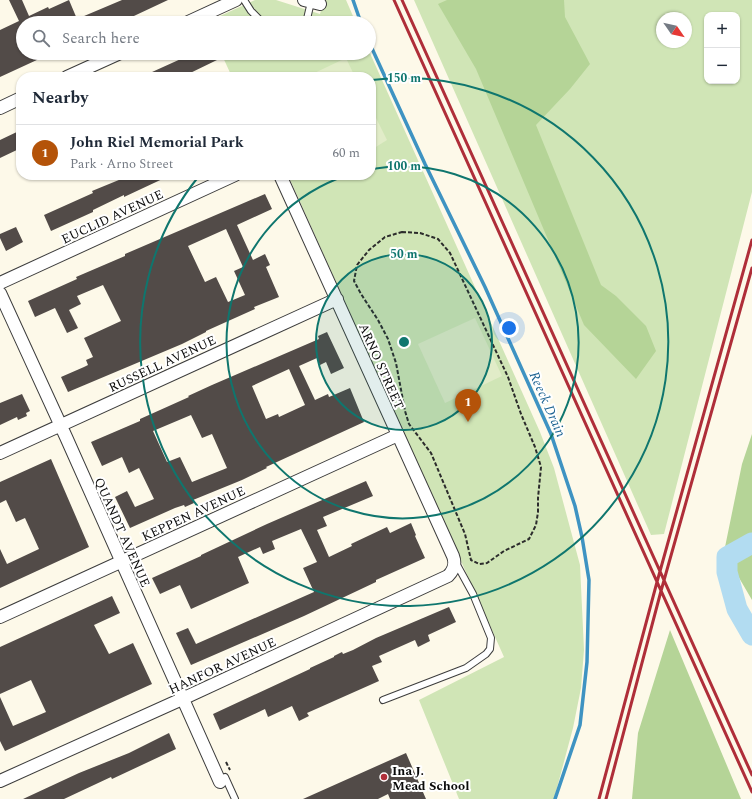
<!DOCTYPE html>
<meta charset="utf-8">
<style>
:root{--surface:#fff;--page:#f6f6f7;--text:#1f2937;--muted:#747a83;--line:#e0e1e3;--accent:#b45309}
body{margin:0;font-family:Spectral,serif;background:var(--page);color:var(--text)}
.controls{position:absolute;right:12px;top:12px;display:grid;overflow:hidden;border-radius:8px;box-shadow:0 1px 3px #0004}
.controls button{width:36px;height:36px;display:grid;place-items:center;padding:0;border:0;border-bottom:1px solid var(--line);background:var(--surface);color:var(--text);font:20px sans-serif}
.compass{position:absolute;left:656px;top:12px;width:36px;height:36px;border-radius:50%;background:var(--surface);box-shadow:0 1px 3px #0004;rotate:124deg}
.you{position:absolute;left:509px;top:328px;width:14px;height:14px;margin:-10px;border:3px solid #fff;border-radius:50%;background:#1a73e8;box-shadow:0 0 0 6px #1a73e833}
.badge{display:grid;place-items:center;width:26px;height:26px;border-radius:50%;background:var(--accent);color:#fff;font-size:13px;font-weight:700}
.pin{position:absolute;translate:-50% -33px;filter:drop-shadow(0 1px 2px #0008)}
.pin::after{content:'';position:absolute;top:21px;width:14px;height:12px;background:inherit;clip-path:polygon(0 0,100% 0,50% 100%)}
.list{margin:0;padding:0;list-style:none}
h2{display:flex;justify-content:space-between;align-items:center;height:52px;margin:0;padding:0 16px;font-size:17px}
h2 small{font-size:13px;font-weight:400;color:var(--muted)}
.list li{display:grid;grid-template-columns:26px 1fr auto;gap:12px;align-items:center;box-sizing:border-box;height:56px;padding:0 16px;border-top:1px solid var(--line)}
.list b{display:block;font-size:15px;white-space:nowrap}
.list p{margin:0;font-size:13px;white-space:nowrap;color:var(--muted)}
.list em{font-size:13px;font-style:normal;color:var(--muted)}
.icon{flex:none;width:22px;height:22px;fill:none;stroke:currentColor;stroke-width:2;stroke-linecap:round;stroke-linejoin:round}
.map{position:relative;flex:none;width:752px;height:799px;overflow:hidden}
.search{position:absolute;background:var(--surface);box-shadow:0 1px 3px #0004;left:16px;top:16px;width:360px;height:44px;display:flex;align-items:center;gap:10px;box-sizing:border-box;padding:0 14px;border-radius:22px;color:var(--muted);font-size:15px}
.panel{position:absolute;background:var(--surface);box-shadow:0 1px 3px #0004;left:16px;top:72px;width:360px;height:108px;border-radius:16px}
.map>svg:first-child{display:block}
.green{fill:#d0e5b6;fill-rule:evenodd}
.forest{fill:#b5d497}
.pitch{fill:#e1ecc8}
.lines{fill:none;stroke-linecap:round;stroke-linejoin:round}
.stream{stroke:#3e93c2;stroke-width:3.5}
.river{stroke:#b2dcf1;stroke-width:21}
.building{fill:#524b48;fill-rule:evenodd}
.lane-casing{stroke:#3d3d3d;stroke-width:8}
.street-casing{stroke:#3d3d3d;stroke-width:14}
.path{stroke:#2c2c2c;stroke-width:2;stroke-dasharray:4 2;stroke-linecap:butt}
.lane{stroke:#fff;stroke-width:6}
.street{stroke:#fff;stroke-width:12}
.rail{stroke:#af2e39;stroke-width:3}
.ring{fill:none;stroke:#0f766e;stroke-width:2}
.poi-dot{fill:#af2e39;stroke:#fff;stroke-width:1.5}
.labels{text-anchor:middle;stroke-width:4;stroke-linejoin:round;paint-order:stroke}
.street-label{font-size:13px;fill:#0a0a0a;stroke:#fff}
.poi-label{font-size:13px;font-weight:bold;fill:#0a0a0a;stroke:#fff;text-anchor:start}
.water-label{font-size:14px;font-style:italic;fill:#1e6492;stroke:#fff}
.centre{fill:#0f766e;stroke:#fff;stroke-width:2}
.ring-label{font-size:12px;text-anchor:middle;font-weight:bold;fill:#0f766e;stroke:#fff;stroke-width:4;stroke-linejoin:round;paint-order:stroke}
</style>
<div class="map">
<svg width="752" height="799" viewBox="0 0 752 799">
<rect width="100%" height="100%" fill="#fdf9e9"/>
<!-- green -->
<path class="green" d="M255,0H276L320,14L324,0H346L356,23H207V22Z
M414,0H752V192L664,534L651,535ZM707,15H737V81H707ZM662,18H686V42H662Z
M369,51L540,432L554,468L580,565L584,650L581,688L573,728L554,799H459L419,700L504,657L288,175H371V77H232L221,53H369Z"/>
<!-- forest -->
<path class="forest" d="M447,0H564L565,17L590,64L570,89L536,125L601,285L616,296L646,326L656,351L636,379L584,325L476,69L438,4Z
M752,434V600L724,552L742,464Z
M670,630L741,799H632L638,733Z"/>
<!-- pitch -->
<path class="pitch" d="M346,58L355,77H306Z
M371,108L387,140L371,150Z
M475,318L502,376L445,403L418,344Z"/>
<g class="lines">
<!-- stream -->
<path class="stream" d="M353,0L361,23
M369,42L425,164L485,287L551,434L575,506L582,537L589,580L587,662L580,725L555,799"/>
<!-- river -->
<path class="river" d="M752,543L727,557V572L737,609L752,635"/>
</g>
<!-- building -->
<path class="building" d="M9,0H22L29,16L48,7L49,9L69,0L77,19L122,0H168L119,23H23V53H52L0,77V30L19,21Z
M194,53H213L217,60L182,77H141Z
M21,130V148L0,158V140Z
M131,175H171L124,197V195L93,210V212L51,231L44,215L93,193L92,191Z
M265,194L272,209L237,225L253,260L265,254L270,265L266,267L279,297L254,307L255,309L206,331V332L182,344L68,392L61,377L84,367L88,365L86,360L93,357L84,338L121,321L103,285L77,296L81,304L69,310L78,328L67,333L55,308L35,317L28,301L77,279L76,277L125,256V254ZM226,229L243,267L234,271L245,295L228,302L216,277L205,282L188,246Z
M16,227L23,242L6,251L0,238V234Z
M327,332L344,368L331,374L326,362L320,365L317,358L299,366L315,400L328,394L329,397L350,388L364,422L266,467L267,468L242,480L193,500L194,503L185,507L184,505L175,508L130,528L115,497L127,491L135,507L154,499L139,468L129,473L122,457L102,466L91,442L140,421V419L189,397L188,396L212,385L319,339L318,336ZM289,369L305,405L279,417L278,414L266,419L252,386ZM191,415L202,438L212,434L227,468L192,482L180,457L167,462L153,431Z
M22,394L30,411L26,413L27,416L18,420L17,417L0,425V403Z
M51,459L89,547L0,588V549L7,564L39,549L25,518L16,522L6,500L0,503V482Z
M366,481L373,496L323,517L327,526L317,530L329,557L352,546L351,544L387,527L390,533L411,523L416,535L415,536L425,558L376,580V582L304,616L191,665L176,633L188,628L196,644L314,592L303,568L317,562L301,529L272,541L275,549L263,554L260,547L238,557L249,583L191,609L180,585L160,594L152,578L201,556V555L267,524Z
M112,596L120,613L94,625L109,654L133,643L152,684L5,751L0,741V697L13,726L46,712L31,680L0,694V647Z
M449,607L456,622L428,635L430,641L418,647L415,640L379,656L382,662L372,666L379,681L307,713L309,716L299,721L292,706L268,717L265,709L220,730L213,714L310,669V668L334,657V656L342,652L343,654L353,650L376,638Z
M169,733L176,749L112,779L111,777L64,799H23L79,773L129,753Z
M406,753L426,799H390L388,794L378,799H303Z"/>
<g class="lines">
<!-- lane casing -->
<g class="lane-casing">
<path id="lane" d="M244,0L251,11L263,23
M306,23L311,2
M383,700L466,668L486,654L490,649L491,638L473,594L456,563
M225,777L235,799"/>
</g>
<!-- street casing -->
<g class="street-casing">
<path id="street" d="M304,0L320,4
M186,23L236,0
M67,77L120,53
M0,108L21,98
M0,283L235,175
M0,293L66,437L220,782
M0,453L337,299
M0,617L398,435
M0,781L182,699L448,576C454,570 456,564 453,556L280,175"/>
</g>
<!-- path -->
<path class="path" d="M402,232L420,233L438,239L450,253L508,377L521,414L535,447L541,467L538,498V512L536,525L529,539L504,551L487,563L479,564L471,560L465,534L431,453L409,424L405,411L396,363L388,339L378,320L361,294L354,281L357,265L369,250L385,237Z
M226,762L230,770"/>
<!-- lane -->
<use href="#lane" class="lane"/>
<!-- street -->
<use href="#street" class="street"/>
<!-- rail -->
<path class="rail" d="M394,0L752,792
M402,0L752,775
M599,799L657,582L752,240
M606,799L661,591L752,268"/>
</g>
<!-- distance rings -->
<circle cx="404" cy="342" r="88" fill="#0f766e" fill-opacity=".12"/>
<g class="ring">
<circle cx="404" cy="342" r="88"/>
<path d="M372 169A176 176 0 1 1 348 175"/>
<path d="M372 80A264 264 0 1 1 199 176"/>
</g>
<!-- markers -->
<circle class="poi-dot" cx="384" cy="777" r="4"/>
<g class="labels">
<!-- street labels -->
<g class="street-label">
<text transform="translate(112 216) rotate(-25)" y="5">EUCLID AVENUE</text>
<text transform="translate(162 363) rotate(-25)" y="5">RUSSELL AVENUE</text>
<text transform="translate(382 366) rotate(66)" y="5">ARNO STREET</text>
<text transform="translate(193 513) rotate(-25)" y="5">KEPPEN AVENUE</text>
<text transform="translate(123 532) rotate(66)" y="5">QUANDT AVENUE</text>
<text transform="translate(222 665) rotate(-25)" y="5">HANFOR AVENUE</text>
</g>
<!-- poi labels -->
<g class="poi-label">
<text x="392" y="775">Ina J.<tspan x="392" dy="15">Mead School</tspan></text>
</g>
<!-- water labels -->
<g class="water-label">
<text transform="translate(548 404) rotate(66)" y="5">Reeck Drain</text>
</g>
</g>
<circle cx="404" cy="342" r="6" class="centre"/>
<g class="ring-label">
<text x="404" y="82">150 m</text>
<text x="404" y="170">100 m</text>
<text x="404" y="258">50 m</text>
</g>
</svg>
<div class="controls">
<button>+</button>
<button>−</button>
</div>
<svg class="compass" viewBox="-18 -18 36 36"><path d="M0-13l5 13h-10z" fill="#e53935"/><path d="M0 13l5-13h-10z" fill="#747a83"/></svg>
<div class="you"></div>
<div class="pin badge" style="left:468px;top:422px">1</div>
<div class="search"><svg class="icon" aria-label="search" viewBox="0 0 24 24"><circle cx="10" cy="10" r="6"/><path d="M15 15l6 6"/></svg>Search here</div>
<section class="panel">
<h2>Nearby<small></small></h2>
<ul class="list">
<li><span class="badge">1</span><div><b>John Riel Memorial Park</b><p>Park · Arno Street</p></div><em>60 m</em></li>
</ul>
</section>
</div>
